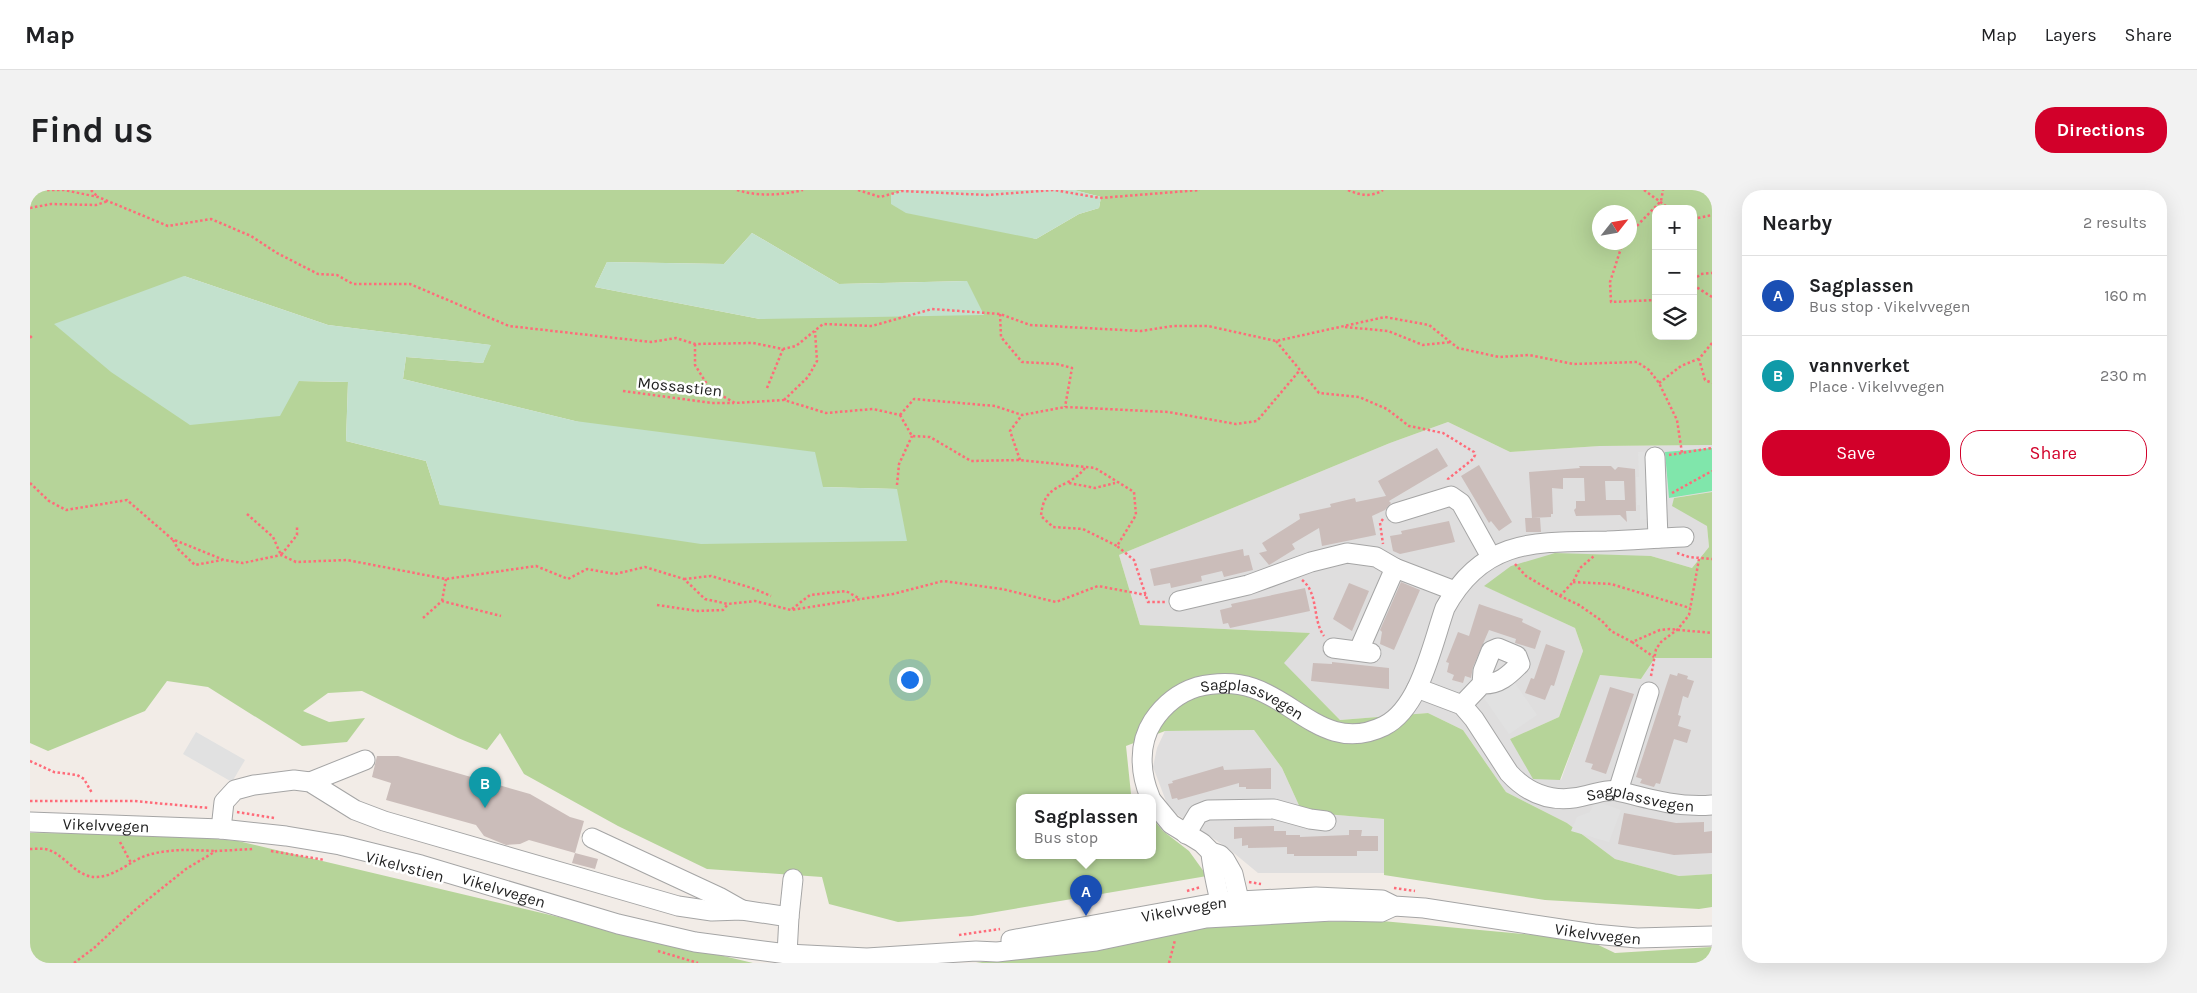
<!DOCTYPE html>
<meta charset="utf-8">
<style>
:root{--surface:#fff;--page:#f2f2f2;--text:#202124;--muted:#757577;--line:#e0e0e0;--accent:#d2002a}
body{margin:0;font-family:Karla,sans-serif;background:var(--page);color:var(--text)}
.controls{position:absolute;right:15px;top:15px;display:grid;overflow:hidden;border-radius:10px;box-shadow:0 5px 20px #0002}
.controls button{width:45px;height:45px;display:grid;place-items:center;padding:0;border:0;border-bottom:1px solid var(--line);background:var(--surface);color:var(--text);font:25px sans-serif}
.compass{position:absolute;left:1562px;top:15px;width:45px;height:45px;border-radius:50%;background:var(--surface);box-shadow:0 5px 20px #0002;rotate:59deg}
.you{position:absolute;left:879px;top:489px;width:18px;height:18px;margin:-12px;border:4px solid #fff;border-radius:50%;background:#1a73e8;box-shadow:0 0 0 8px #1a73e833}
.badge{display:grid;place-items:center;width:32px;height:32px;border-radius:50%;background:var(--accent);color:#fff;font-size:16px;font-weight:700}
.pin{position:absolute;translate:-50% -41px;filter:drop-shadow(0 1px 2px #0008)}
.pin::after{content:'';position:absolute;top:26px;width:18px;height:15px;background:inherit;clip-path:polygon(0 0,100% 0,50% 100%)}
.popup{position:absolute;left:986px;top:604px;width:140px;height:65px;box-sizing:border-box;display:grid;place-content:center;border-radius:10px;background:var(--surface);filter:drop-shadow(0 1px 4px #0005);font-size:16px;white-space:nowrap;color:var(--muted)}
.popup b{font-size:19px;color:var(--text)}
.popup::after{content:'';position:absolute;left:50%;top:100%;margin-left:-10px;border:10px solid transparent;border-top-color:var(--surface)}
.list{margin:0;padding:0;list-style:none}
h2{display:flex;justify-content:space-between;align-items:center;height:65px;margin:0;padding:0 20px;font-size:21px}
h2 small{font-size:16px;font-weight:400;color:var(--muted)}
.list li{display:grid;grid-template-columns:32px 1fr auto;gap:15px;align-items:center;box-sizing:border-box;height:80px;padding:0 20px;border-top:1px solid var(--line)}
.list b{display:block;font-size:19px;white-space:nowrap}
.list p{margin:0;font-size:16px;white-space:nowrap;color:var(--muted)}
.list em{font-size:16px;font-style:normal;color:var(--muted)}
.actions{display:flex;gap:10px;padding:15px 20px}
.actions a{flex:1;padding:11px 0;border:1px solid var(--accent);border-radius:20px;text-align:center;font-size:18px;color:var(--accent)}
.actions .main{background:var(--accent);color:#fff}
.icon{flex:none;width:28px;height:28px;fill:none;stroke:currentColor;stroke-width:2;stroke-linecap:round;stroke-linejoin:round}
.map{position:relative;flex:none;width:1682px;height:773px;overflow:hidden;border-radius:20px}
header{display:flex;align-items:center;gap:30px;box-sizing:border-box;height:70px;padding:0 25px;background:var(--surface);border-bottom:1px solid var(--line)}
header strong{font-size:24px}
nav{display:flex;gap:28px;margin-inline-start:auto;font-size:18px}
.intro{display:flex;align-items:center;justify-content:space-between;box-sizing:border-box;height:120px;padding:0 30px}
h1{margin:0;font-size:35px}
.button{padding:12px 22px;border-radius:20px;background:var(--accent);color:#fff;font-size:18px;font-weight:700}
main{display:flex;gap:30px;padding:0 30px}
aside{flex:1;background:var(--surface);border-radius:20px;box-shadow:0 5px 20px #0002}
.map>svg:first-child{display:block}
.residential{fill:#dfdede}
.forest{fill:#b6d499;fill-rule:evenodd}
.wetland{fill:#c3e1cd}
.pitch{fill:#80e6ab}
.parking{fill:#e1e1e1}
.building{fill:#cbbdba;fill-rule:evenodd}
.lines{fill:none;stroke-linecap:round;stroke-linejoin:round}
.minor-casing{stroke:#a5a5a5;stroke-width:21}
.path{stroke:#ff6b79;stroke-width:2.5;stroke-dasharray:2.5 2.5;stroke-linecap:butt}
.minor{stroke:#fff;stroke-width:19}
.labels{text-anchor:middle;stroke-width:5;stroke-linejoin:round;paint-order:stroke}
.street-label{font-size:16px;fill:#212121;stroke:#fff}
</style>
<header>
<strong>Map</strong>
<nav><a>Map</a><a>Layers</a><a>Share</a></nav>
</header>
<div class="intro"><h1>Find us</h1><a class="button">Directions</a></div>
<main>
<div class="map">
<svg width="1682" height="773" viewBox="0 0 1682 773">
<rect width="100%" height="100%" fill="#f2ece7"/>
<!-- residential -->
<path class="residential" d="M1418,232L1480,262L1570,256L1682,255V302L1645,308L1677,335L1679,357L1662,378L1621,366L1455,396L1545,438L1553,461L1529,527L1480,549L1531,590L1569,485L1611,489L1625,468H1682V684L1649,686L1585,669L1537,633L1476,602L1433,540L1398,523L1310,530L1253,473L1279,443L1110,435L1089,365L1360,253Z
M1224,540L1252,578L1272,622L1354,629L1355,683H1228L1199,659L1139,619L1123,577L1127,558L1135,541Z"/>
<!-- forest -->
<path class="forest" d="M0,0H873L861,5L1006,49L1049,24L1069,18L1071,7L1044,0H1682V255L1570,256L1480,262L1418,232L1360,253L1089,365L1110,435L1280,443L1254,473L1310,530L1398,523L1433,540L1476,602L1537,633L1585,669L1649,686L1682,684V717L1669,719L1515,710L1354,685V629L1272,622L1252,578L1224,540L1135,541L1096,556L1101,604L1104,607H990V665H1122V628L1133,641L1159,661L1177,686L942,726L868,732L799,714L792,687L677,679L588,636L494,584L470,543L457,560L428,548L332,501L298,503L273,521L299,532L335,528L317,552L272,556L178,497L137,491L115,521L18,561L0,553ZM1626,19H1663V146H1626ZM1570,22H1600V52H1570ZM722,43L809,94L937,91L730,129L565,97L577,72L694,74ZM154,86L298,135L460,155L453,173L376,167L373,189L545,231L793,297L867,299L410,315L396,271L316,251L318,192L269,191Z
M1682,302V468H1625L1611,489L1570,485L1530,590L1503,589L1480,549L1529,527L1553,461L1545,438L1454,396L1481,376L1525,363L1621,366L1662,378L1679,357L1677,336L1642,316L1644,308Z
M0,643L131,644L208,651L723,773H0Z
M1352,731L1558,750L1585,763L1682,757V773H946L1154,740L1244,732Z"/>
<!-- wetland -->
<path class="wetland" d="M873,0H1044L1071,7L1069,18L1049,24L1006,49L876,23L861,14V5Z
M722,43L809,94L937,91L954,125L730,129L565,97L577,72L694,74Z
M154,86L298,135L461,155L453,173L376,167L373,189L545,231L785,262L793,297L867,299L877,351L671,354L410,315L396,271L316,251L318,192L269,191L250,226L160,235L81,182L24,134Z"/>
<!-- pitch -->
<path class="pitch" d="M1682,258V301L1639,308L1635,262Z"/>
<!-- parking -->
<path class="parking" d="M1632,261L1622,329L1610,330V315H1607L1606,287H1609L1608,262Z
M1482,489L1507,525L1479,544L1454,508Z
M166,542L215,570L202,592L153,564Z
M1565,611L1591,620L1579,652L1541,641L1547,627L1560,622Z"/>
<!-- building -->
<path class="building" d="M1407,258L1418,276L1359,311L1361,313L1355,320L1342,326L1346,345L1292,356L1289,338L1262,354L1265,359L1239,375L1229,363L1237,361L1232,353L1270,329L1269,324L1301,317L1300,314L1325,308L1326,312L1356,306L1348,291Z
M1449,275L1482,332L1469,341L1461,331L1459,333L1431,286Z
M1549,276H1581L1585,280L1588,277L1605,279L1606,321H1596L1597,332L1590,325L1546,326L1544,320L1546,318V311H1555L1554,288H1533V299L1522,298L1523,324H1521V327L1502,328L1499,282L1550,278ZM1575,291H1594L1595,310H1576Z
M1495,328H1510L1511,342H1496Z
M1419,331L1425,352L1370,364L1363,361L1360,346L1372,344L1371,341Z
M1213,359L1214,366L1219,365L1223,380L1194,387L1192,381L1171,386L1172,391L1141,398L1140,393L1124,396L1120,379Z
M1371,392L1390,400L1364,460L1350,454L1352,442L1350,440Z
M1319,393L1339,401L1322,441L1303,429Z
M1275,398L1280,421L1200,438L1198,433L1193,434L1190,420L1202,417L1201,414Z
M1449,414L1493,429L1492,432L1511,441L1505,459L1485,453L1486,449L1459,440L1443,477L1441,488L1435,486L1433,493L1422,490L1424,485L1417,482L1419,473L1416,472L1428,442L1439,446Z
M1516,454L1535,461L1524,496L1521,495L1515,510L1495,503L1501,488L1504,489Z
M1302,472L1359,478V499L1281,491L1283,473L1302,474Z
M1648,483L1658,486L1657,489L1664,491L1658,508L1653,506L1648,525L1651,526L1648,536L1661,540L1657,553L1644,549L1630,594L1626,593L1624,597L1610,593L1612,589L1606,587L1640,484L1647,486Z
M1580,497L1604,504L1576,584L1561,579L1563,574L1555,572Z
M347,566H368L500,604L540,627L554,631L545,663L499,650L490,654L476,655L454,646L446,635L356,610L361,593L342,587Z
M1193,576L1194,580L1241,578V599H1216V597H1209V593L1148,610L1147,608L1142,609L1138,594L1143,593L1142,591Z
M1594,623L1646,633L1674,632V642L1682,641V663L1644,665L1588,654Z
M1244,636V641H1256V645H1270V647L1319,645V640H1332L1331,646H1348V661H1327V666H1264V664H1257V657L1218,658V655L1212,656V648L1204,649V637Z
M545,663L568,669L565,679L542,673Z"/>
<g class="lines">
<!-- minor casing -->
<g class="minor-casing">
<g id="minor">
<path d="M1625,267L1628,348"/>
<path d="M1366,323L1421,306L1431,313L1461,367"/>
<path d="M1149,411L1218,395L1281,372L1317,363L1346,367L1365,378L1425,401"/>
<path d="M1303,458L1341,463"/>
<path d="M1329,460L1365,378"/>
<path id="s1" d="M1387,498L1432,515L1444,529L1479,583C1501,607 1527,614 1558,605C1568,603 1578,599 1588,601C1619,609 1649,618 1682,615"/>
<path d="M1432,515L1452,494C1469,495 1479,485 1490,474L1487,466L1468,458L1461,461L1453,481L1452,494"/>
<path d="M280,592L335,570"/>
<path d="M1588,601L1619,502"/>
<path id="s2" d="M1120,607C1110,583 1108,554 1123,531C1133,516 1148,503 1167,497C1184,493 1205,492 1223,498C1268,513 1299,563 1354,536C1390,518 1402,455 1415,418C1453,348 1506,352 1577,351C1603,350 1628,348 1654,347"/>
<path d="M1122,611L1141,634L1172,653L1181,662L1190,665L1195,670L1203,684L1209,710L1205,722"/>
<path id="s3" d="M0,632L191,639L256,646L310,655L391,675L588,734L665,752L757,764L837,768L946,761L967,762L1066,751L1176,728L1303,721L1351,722L1364,716"/>
<path d="M191,639L194,612L205,600L224,595L264,590L280,592L325,620L354,631L648,716L682,721L712,720L759,727L757,764"/>
<path d="M1156,644L1168,624L1178,620L1244,619L1280,629L1296,631"/>
<path d="M562,648L689,707L712,720"/>
<path d="M1181,662C1181,669 1188,706 1191,712C1193,715 1197,719 1199,722"/>
<path d="M759,727L763,689"/>
<path id="s4" d="M981,750L1191,712L1286,707L1352,710L1364,716L1394,718L1564,744L1607,748L1682,746"/>
</g>
</g>
<!-- path -->
<path class="path" d="M17,0H34L68,7L138,36L181,29L221,46L247,63L288,84L307,85L323,94H380L479,136L621,152L646,148L665,154L723,153L753,159L766,156L793,134L842,136L902,119L970,124L1000,135L1111,141L1143,136H1178L1246,151L1355,127L1399,135L1428,158L1469,167L1499,165L1543,174L1607,172L1619,180L1629,193L1647,230L1652,263
M61,0L67,6
M707,0C730,7 751,5 773,0
M828,0L850,7L872,1L957,5L1024,0L1070,8L1170,0
M1318,0C1330,5 1340,8 1353,0
M1614,0L1640,19
M0,18L21,14L66,15L78,11
M1663,29L1682,25
M1600,43L1631,11L1633,0
M1593,52L1580,92L1581,112L1626,110
M1663,90L1671,84L1682,83
M1663,95L1682,107
M970,124L971,147L992,172L1027,174L1042,178L1035,217
M1315,137L1358,141L1393,155L1421,152
M0,146L2,148
M1246,151L1289,203L1329,207L1357,219L1379,236L1413,243L1444,262L1445,265L1443,269L1418,289V291
M1682,153L1669,169L1675,190L1682,193
M665,154V175L680,199L705,213L754,210L796,223L843,219L870,225
M1629,193L1651,176L1668,169
M737,198L753,159
M593,201L682,213H704
M754,210L778,187L787,171L785,141
M870,225L884,209L965,216L992,225L1035,217L1138,222L1206,234L1227,231L1270,180
M870,225L882,246L900,247L941,271L990,270L1065,278L1104,302L1106,325L1087,356L1104,370L1118,412H1135
M1639,265L1682,258
M990,270L980,241L992,225
M1055,278C1037,301 1014,291 1011,326L1023,337L1053,339L1087,356
M0,293L19,311L36,320L97,310L142,349L194,370L213,373L251,365L266,372L317,370L416,389L506,376L538,389L557,379L585,384L615,377L654,389L675,409L698,414L725,411L761,420L863,404L913,391L972,399L1026,412L1068,396L1116,405
M1039,293L1065,298L1085,293
M867,295L869,274L882,246
M1642,303L1682,281
M217,324L243,347L251,365L267,345V337
M1353,329L1350,333L1353,354
M143,350L148,359L165,375L192,370
M1647,363L1659,367L1682,369
M1485,374L1496,386L1530,406L1549,415L1572,431L1581,441L1602,452L1630,440L1640,439L1682,443
M654,389L681,386L722,398L741,406
M1272,390C1289,403 1282,430 1294,446
M1543,392L1581,394L1660,418
M1530,406L1543,392L1550,378L1564,366
M412,411L416,389
M627,415L668,421L693,420L698,414
M762,419L780,405L816,401L830,409
M393,428L412,411L471,426
M1602,452L1624,467
M1621,486L1626,459L1631,452L1648,439L1659,425L1669,369
M0,571L24,582L47,585L54,589L62,603
M0,611H104L179,618
M207,622L244,628
M90,652L101,673
M0,659C6,659 13,658 19,660C36,666 46,687 66,687C84,687 99,672 115,666C139,658 161,660 185,661
M241,661L295,670
M1219,692L1231,694
M1364,698L1385,701
M1157,701L1171,697
M929,745L970,739
M628,761L668,773
M44,773L64,758L106,719L156,679L186,661L223,659
M1139,773L1145,750"/>
<!-- minor -->
<use href="#minor" class="minor"/>
</g>
<g class="labels">
<!-- street labels -->
<g class="street-label">
<text transform="translate(650 196) rotate(6)" y="6">Mossastien</text>
<text dy="6" stroke="none"><textPath href="#s2" startOffset="194">Sagplassvegen</textPath></text>
<text dy="6" stroke="none"><textPath href="#s1" startOffset="271">Sagplassvegen</textPath></text>
<text dy="6" stroke="none"><textPath href="#s3" startOffset="76">Vikelvvegen</textPath></text>
<text transform="translate(375 676) rotate(15)" y="6">Vikelvstien</text>
<text dy="6" stroke="none"><textPath href="#s3" startOffset="481">Vikelvvegen</textPath></text>
<text dy="6" stroke="none"><textPath href="#s4" startOffset="176">Vikelvvegen</textPath></text>
<text dy="6" stroke="none"><textPath href="#s4" startOffset="594">Vikelvvegen</textPath></text>
</g>
</g>
</svg>
<div class="controls">
<button>+</button>
<button>−</button>
<button><svg class="icon" aria-label="layers" viewBox="0 0 24 24"><path d="M12 4l9 5-9 5-9-5zM3 14l9 5 9-5"/></svg></button>
</div>
<svg class="compass" viewBox="-18 -18 36 36"><path d="M0-13l5 13h-10z" fill="#e53935"/><path d="M0 13l5-13h-10z" fill="#757577"/></svg>
<div class="you"></div>
<div class="pin badge" style="left:1056px;top:726px;background:#1a4fb4">A</div>
<div class="popup"><b>Sagplassen</b>Bus stop</div>
<div class="pin badge" style="left:455px;top:618px;background:#0f9aa8">B</div>
</div>
<aside>
<h2>Nearby<small>2 results</small></h2>
<ul class="list">
<li><span class="badge" style="background:#1a4fb4">A</span><div><b>Sagplassen</b><p>Bus stop · Vikelvvegen</p></div><em>160 m</em></li>
<li><span class="badge" style="background:#0f9aa8">B</span><div><b>vannverket</b><p>Place · Vikelvvegen</p></div><em>230 m</em></li>
</ul>
<div class="actions"><a class="main">Save</a><a>Share</a></div>
</aside>
</main>
